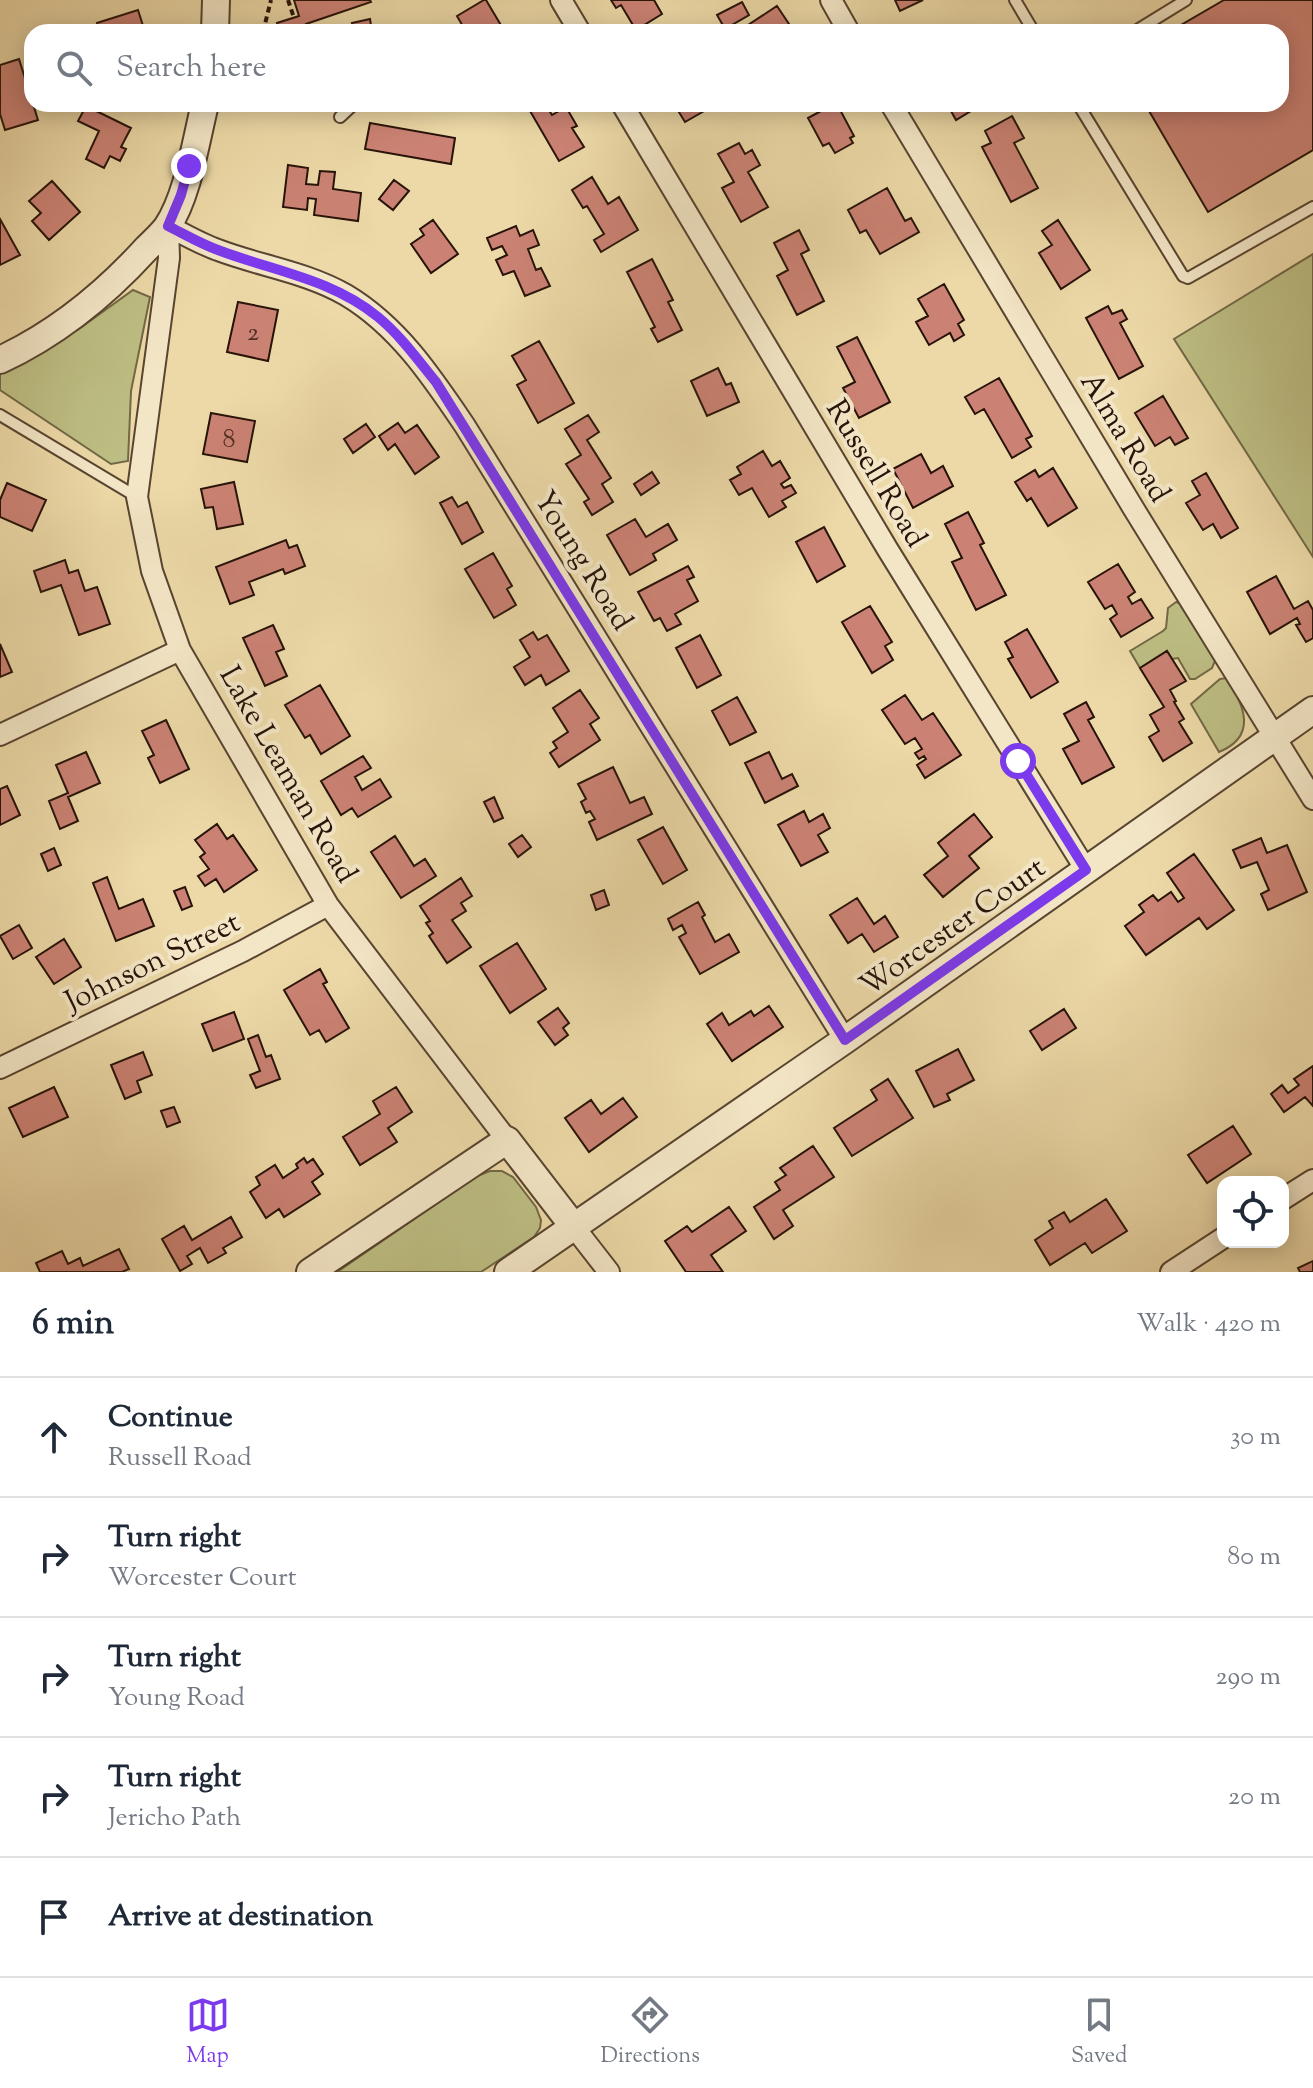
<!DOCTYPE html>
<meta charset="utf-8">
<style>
:root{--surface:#fff;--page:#f2f2f3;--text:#1f2937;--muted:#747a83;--line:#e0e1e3;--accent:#7c3aed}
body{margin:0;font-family:"Sorts Mill Goudy",serif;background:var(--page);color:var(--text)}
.controls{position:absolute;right:24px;bottom:24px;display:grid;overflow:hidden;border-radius:16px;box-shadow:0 4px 20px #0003}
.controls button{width:72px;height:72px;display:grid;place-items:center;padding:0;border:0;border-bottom:2px solid var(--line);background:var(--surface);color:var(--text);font:40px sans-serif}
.stop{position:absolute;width:24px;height:24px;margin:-18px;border:6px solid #7c3aed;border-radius:50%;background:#fff}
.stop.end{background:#7c3aed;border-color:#fff;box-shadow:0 2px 8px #0008}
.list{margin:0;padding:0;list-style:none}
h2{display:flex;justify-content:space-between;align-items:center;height:104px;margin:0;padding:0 32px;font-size:34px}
h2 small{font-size:26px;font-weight:400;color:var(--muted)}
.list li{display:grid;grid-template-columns:52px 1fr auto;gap:24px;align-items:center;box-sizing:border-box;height:120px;padding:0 32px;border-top:2px solid var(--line)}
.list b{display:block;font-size:30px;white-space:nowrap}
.list p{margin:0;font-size:26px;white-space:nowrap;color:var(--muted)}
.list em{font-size:26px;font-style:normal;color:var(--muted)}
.icon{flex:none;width:44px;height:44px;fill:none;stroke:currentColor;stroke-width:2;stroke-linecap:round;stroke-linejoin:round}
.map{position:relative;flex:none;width:1313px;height:1272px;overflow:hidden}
.search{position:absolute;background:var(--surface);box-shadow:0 4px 20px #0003;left:24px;right:24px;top:24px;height:88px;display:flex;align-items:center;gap:20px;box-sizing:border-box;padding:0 28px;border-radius:24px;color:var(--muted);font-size:30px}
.sheet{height:704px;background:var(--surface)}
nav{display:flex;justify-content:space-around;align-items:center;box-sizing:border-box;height:112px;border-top:2px solid var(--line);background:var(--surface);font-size:22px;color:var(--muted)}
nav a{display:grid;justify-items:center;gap:4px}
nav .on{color:var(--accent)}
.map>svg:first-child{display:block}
.green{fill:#bdbe83;stroke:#726846;stroke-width:2}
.building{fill:#cb8274;stroke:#271309;stroke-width:2}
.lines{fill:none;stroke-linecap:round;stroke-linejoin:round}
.service-casing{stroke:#584430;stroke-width:14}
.minor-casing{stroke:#584430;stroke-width:24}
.tertiary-casing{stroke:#584430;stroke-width:30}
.path{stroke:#271309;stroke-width:4;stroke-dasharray:6 4;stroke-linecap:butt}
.service{stroke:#f3e6c6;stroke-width:10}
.minor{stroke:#f3e6c6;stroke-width:20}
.tertiary{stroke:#f3e6c6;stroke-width:26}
.route{stroke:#7c3aed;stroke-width:10}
.labels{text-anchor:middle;stroke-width:8;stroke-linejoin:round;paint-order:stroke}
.number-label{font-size:26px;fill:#502f24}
.street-label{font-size:30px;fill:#271309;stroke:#f3e6c6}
</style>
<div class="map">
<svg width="1313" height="1272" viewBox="0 0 1313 1272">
<rect width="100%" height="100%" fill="#ecd9a7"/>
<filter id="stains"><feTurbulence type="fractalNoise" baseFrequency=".0025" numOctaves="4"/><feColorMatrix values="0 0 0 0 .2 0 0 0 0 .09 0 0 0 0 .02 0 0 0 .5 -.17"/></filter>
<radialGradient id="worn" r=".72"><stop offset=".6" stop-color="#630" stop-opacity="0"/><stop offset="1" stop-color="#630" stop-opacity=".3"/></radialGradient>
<!-- green -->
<path class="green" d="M1313,254V557L1174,339Z
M133,290L150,297L131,391L128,461L111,464L0,390V373L79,329Z
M1176,602L1182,604L1216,658L1212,668L1195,679H1190L1178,658L1172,659L1167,651L1140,668L1130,651L1163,631L1166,628L1168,608Z
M1227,678C1244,705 1258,736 1219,752L1191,704L1220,679Z
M490,1171H502L513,1177L536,1207L541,1220L540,1228L534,1237L481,1272H337L477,1176Z"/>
<!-- building -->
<path class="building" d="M294,0H370L371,2L306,24L308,32H280L277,23L299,16Z
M484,0H486L505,32H476L472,26L465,30L457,16Z
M611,0H654L662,14L636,30L621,5L616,8Z
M895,0H923L900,11Z
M1224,0H1313V150L1208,212L1145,104H1281V32H1169Z
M742,2L749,15L725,29L717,15Z
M777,6L789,24L782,29L784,32H753L748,25Z
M138,10L145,32H100L97,23Z
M370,19L372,32H354L352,23Z
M19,59L38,120L5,130L0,114V65Z
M526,104H545L552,115L566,107L577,126L572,128L584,147L559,161Z
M674,104H710L711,107L685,122Z
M834,104H837L854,136L850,138L853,143L835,153L829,143L823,146L808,118Z
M947,104H978L979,106L956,120Z
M86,106L131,128L121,147L126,149L120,161L110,156L104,168L86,159L99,131L78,121Z
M1012,116L1024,138L1014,143L1038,188L1011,202L982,147L991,143L985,131Z
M370,123L455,138L451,164L365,149Z
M739,143L745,154L752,150L760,165L748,172L768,207L741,222L722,188L734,182L718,154Z
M288,165L308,168L306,184L318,185L320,171L335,172L333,189L361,193L358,221L314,215L316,199L308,198L307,210L283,207Z
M592,177L608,204L619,197L638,230L601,252L594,240L604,234L587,206L583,208L572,190Z
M394,180L409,191L393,210L379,199Z
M52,181L80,212L49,240L32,221L41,213L29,201Z
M887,188L905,221L911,218L919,232L880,254L866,230L860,233L848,210Z
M0,219L20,255L0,265Z
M433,220L458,254L431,273L411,244L424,235L420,229Z
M1058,220L1090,270L1061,289L1039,253L1052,245L1042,231Z
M516,226L520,236L533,230L539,245L528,249L536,270L541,268L550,286L525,296L514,271L503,275L496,260L507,255L502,246L492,250L487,238Z
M799,230L809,250L801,254L824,301L797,315L777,276L788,270L774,243Z
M652,259L673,300L668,302L682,330L658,342L651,329L655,327L627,272Z
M944,284L964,320L958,324L964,335L954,341L950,333L929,345L916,322L928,316L918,299Z
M238,302L278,310L268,361L227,352Z
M1108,306L1112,314L1122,310L1127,319L1120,323L1143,366L1119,379L1086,318Z
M857,337L890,402L859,418L843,388L855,382L837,347Z
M539,341L574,403L538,423L517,385L526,380L512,356Z
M718,368L726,385L731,383L739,402L707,416L691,381Z
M999,378L1032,436L1026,439L1031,447L1012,458L984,409L975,414L965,397Z
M1163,396L1188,438L1175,445L1170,437L1155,446L1135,413Z
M211,413L255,421L247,462L203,454Z
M588,415L599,432L587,440L611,478L602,484L613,502L592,515L584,502L589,499L566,464L581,455L565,429Z
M398,423L405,433L417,425L439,457L415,474L395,444L388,450L379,436Z
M366,424L375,437L353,453L344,439Z
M763,451L772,466L780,461L790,478L781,484L784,488L791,485L796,493L782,501L786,507L769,517L752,488L739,495L730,480L741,474L737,467Z
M921,454L931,473L943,466L953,486L913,508L893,469Z
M1053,468L1077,508L1048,526L1031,498L1027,501L1015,482L1035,470L1039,477Z
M652,472L659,483L641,495L634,484Z
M1206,473L1238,528L1221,538L1213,524L1203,530L1186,503L1200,495L1192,481Z
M234,482L243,524L217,529L213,507L205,508L201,489Z
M7,483L46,500L32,531L0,517V500Z
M452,497L458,507L467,502L483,532L462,544L440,503Z
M968,512L984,543L980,545L1006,595L976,610L952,562L962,558L945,524Z
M635,519L646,537L668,524L677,540L653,554L656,560L630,575L607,535Z
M824,527L845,566L817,582L796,542Z
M286,540L289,548L297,545L305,566L285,574L283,569L249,582L254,595L230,604L216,567Z
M493,553L512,586L507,589L516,605L494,618L465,569Z
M65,560L69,573L78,570L85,591L97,587L110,624L79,635L61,585L41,592L34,571Z
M1118,564L1135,592L1128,597L1132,604L1141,599L1153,618L1121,637L1110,619L1117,614L1112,605L1105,609L1088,582Z
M688,566L694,577L687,580L698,601L675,614L681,624L667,631L660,618L654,621L638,592Z
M1276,576L1294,609L1308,601L1313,610V638L1306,642L1296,625L1300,624L1297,618L1270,634L1247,592Z
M870,606L892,642L885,646L893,660L872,673L842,622Z
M273,625L284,649L276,652L287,676L265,686L243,638Z
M1027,629L1058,682L1031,698L1008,659L1013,657L1005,642Z
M533,632L538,640L547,635L569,671L546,685L541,675L525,685L514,667L530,657L520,640Z
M700,635L721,675L697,688L676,648Z
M0,644L12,672L0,677Z
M1167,651L1186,681L1170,690L1176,701L1174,702L1184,719L1179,722L1192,743L1163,761L1149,737L1159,731L1150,715L1164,707L1140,668Z
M320,685L350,736L321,754L310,735L305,738L285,705Z
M580,690L599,718L590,724L600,740L559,767L550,753L557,748L553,742L568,732L553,708Z
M905,695L922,720L933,713L961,755L925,778L917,765L926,759L924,756L919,759L915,753L922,749L915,738L905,744L882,710Z
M737,697L756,732L730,745L712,711Z
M1086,702L1094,717L1088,720L1114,767L1082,784L1063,749L1079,741L1064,714Z
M166,720L189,769L160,783L148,758L154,755L142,731Z
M86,752L100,783L68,797L78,821L60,829L49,801L68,793L56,765Z
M769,752L782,779L792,774L798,786L765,803L745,763Z
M363,756L371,768L355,777L362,790L380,779L391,797L358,817L352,808L341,815L321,781Z
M613,767L630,803L644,797L652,814L597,840L589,822L595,819L590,811L586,813L581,802L586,799L578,784Z
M7,786L20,815L0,825V789Z
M494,797L503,818L494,822L484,802Z
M804,811L809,822L823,814L830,828L818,835L828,852L801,866L778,825Z
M974,814L992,837L969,856L979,868L943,897L924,875L948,856L938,843Z
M217,824L227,839L233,835L257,870L224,892L216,879L205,886L198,876L209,869L200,857L205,853L195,840Z
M663,827L687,870L663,884L638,840Z
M522,835L531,847L518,857L509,844Z
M395,836L414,866L425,859L436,876L401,898L371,852Z
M1261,838L1267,853L1287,845L1307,892L1268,910L1261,894L1269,890L1257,862L1241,868L1233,850Z
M54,848L61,865L48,871L41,854Z
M1194,854L1234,910L1207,929L1199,918L1146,955L1125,926L1144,912L1139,905L1153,895L1158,901L1171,892L1178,902L1184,898L1167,873Z
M107,877L119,909L143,899L154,926L116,941L93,883Z
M461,878L472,896L461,903L466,911L452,920L471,947L447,963L429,936L433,933L426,923L430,921L420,906Z
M185,887L192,906L182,910L174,891Z
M604,890L609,905L596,910L591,895Z
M857,898L874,924L885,916L898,937L874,952L862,934L848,943L830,915Z
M698,902L705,915L702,917L715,942L729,934L739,952L700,974L679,937L686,933L682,925L673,930L668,919Z
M19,925L32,948L13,959L0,936Z
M64,939L81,967L54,984L36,957Z
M517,943L546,989L510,1013L480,966Z
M320,969L327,982L323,984L349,1028L326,1042L319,1030L310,1035L284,990Z
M769,1006L783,1027L732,1061L707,1024L722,1013L729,1025L751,1011L754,1016Z
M558,1008L569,1023L563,1028L568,1035L555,1045L538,1022Z
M1064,1009L1076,1028L1042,1050L1030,1031Z
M234,1012L244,1039L213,1051L202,1024Z
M258,1035L266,1057L271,1055L280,1079L256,1088L250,1075L260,1071L248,1039Z
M958,1049L974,1080L947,1094L950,1100L934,1107L916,1071Z
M143,1052L152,1075L137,1081L141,1092L125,1099L111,1065Z
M1313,1066V1106L1305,1097L1284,1112L1271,1094L1282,1085L1288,1093L1299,1085L1294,1079Z
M888,1079L913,1118L852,1156L834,1128L877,1100L871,1090Z
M54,1087L68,1117L23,1137L9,1108Z
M396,1087L412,1112L388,1128L397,1142L360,1165L343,1137L380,1114L373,1101Z
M623,1098L637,1117L589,1152L565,1118L591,1100L601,1114Z
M174,1107L180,1122L167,1127L161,1111Z
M1233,1126L1251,1154L1207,1183L1188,1155Z
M813,1146L834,1177L783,1210L793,1226L774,1239L754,1207L780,1190L775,1182L786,1175L780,1168Z
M304,1158L307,1163L313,1159L323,1174L312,1182L320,1194L284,1217L279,1209L266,1218L250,1192L260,1185L256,1177L275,1165L283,1178L298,1168L296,1164Z
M1106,1199L1127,1231L1092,1253L1085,1243L1050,1265L1035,1240L1053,1228L1049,1221L1064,1212L1070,1222Z
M729,1207L746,1231L711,1255L723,1272H686L665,1241L687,1226L692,1232Z
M231,1217L242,1237L223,1248L226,1253L208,1263L200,1248L187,1256L192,1264L180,1271L162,1239L184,1226L192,1240Z
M119,1249L129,1269L122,1272H40L36,1263L62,1251L68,1264L80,1258L83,1266Z
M1313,1261V1272H1300L1298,1268Z"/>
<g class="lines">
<!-- service casing -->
<g class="service-casing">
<path id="service" d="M1015,0L1034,32
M1134,32L1186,0
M1078,104L1183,276L1188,278L1313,207
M340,117L354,104
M0,415L137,497"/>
</g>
<!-- minor casing -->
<g class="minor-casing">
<path id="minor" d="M561,0L580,32
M831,0L849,32
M622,104L888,550L1086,870
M891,104L1132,506L1313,799
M0,735L180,650
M0,1068L243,951L328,905
M507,1140L328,905L180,650L152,571L137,497L169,258L168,226C184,234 201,244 218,250C260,266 306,272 346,295C398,326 432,377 465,426L845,1040
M1283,1199L1313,1180
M574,1227L609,1272
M1171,1272L1223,1238"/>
</g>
<!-- tertiary casing -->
<g class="tertiary-casing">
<path id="tertiary" d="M215,32L216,0
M0,360C56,334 105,294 146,249C153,242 161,235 167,227C188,196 196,140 205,104
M310,1272L507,1140L574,1227
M508,1272L845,1040L1313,710"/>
</g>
<!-- path -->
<path class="path" d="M288,0L294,18
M263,32L271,0"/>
<!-- service -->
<use href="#service" class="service"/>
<!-- minor -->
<use href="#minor" class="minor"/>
<!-- tertiary -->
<use href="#tertiary" class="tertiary"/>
</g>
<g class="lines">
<!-- route -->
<path class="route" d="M189,166L181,195L168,226C184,234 201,244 218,250C273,271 332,279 378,317C400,335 418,360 436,382L845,1040L1086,870L1018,761"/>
</g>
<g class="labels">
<!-- number labels -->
<g class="number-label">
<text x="253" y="340">2</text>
<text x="229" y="447">8</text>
</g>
<!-- street labels -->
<g class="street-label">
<text transform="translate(1126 437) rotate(59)" y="10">Alma Road</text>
<text transform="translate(877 473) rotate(59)" y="10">Russell Road</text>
<text transform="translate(584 560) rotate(58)" y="10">Young Road</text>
<text transform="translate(289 774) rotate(60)" y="10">Lake Leaman Road</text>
<text transform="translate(952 926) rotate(-35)" y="10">Worcester Court</text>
<text transform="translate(152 961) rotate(-26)" y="10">Johnson Street</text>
</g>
</g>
<rect width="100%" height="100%" filter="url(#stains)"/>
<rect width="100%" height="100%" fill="url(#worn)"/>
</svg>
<div class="controls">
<button><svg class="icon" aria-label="locate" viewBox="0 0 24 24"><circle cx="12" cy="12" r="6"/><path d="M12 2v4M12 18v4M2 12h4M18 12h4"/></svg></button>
</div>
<div class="stop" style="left:1018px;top:761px"></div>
<div class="stop end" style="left:189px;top:166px"></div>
<div class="search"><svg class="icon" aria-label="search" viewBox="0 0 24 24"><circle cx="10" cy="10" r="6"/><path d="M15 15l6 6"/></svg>Search here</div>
</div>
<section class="sheet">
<h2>6 min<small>Walk · 420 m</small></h2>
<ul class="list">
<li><svg class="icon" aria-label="ahead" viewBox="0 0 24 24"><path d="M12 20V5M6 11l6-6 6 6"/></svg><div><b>Continue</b><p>Russell Road</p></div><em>30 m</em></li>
<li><svg class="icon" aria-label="right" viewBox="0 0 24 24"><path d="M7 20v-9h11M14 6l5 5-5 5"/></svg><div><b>Turn right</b><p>Worcester Court</p></div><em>80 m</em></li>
<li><svg class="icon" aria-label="right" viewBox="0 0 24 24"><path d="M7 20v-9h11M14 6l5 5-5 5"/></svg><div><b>Turn right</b><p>Young Road</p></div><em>290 m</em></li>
<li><svg class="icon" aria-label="right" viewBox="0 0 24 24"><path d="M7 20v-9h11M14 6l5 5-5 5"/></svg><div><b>Turn right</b><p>Jericho Path</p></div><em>20 m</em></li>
<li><svg class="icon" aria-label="arrive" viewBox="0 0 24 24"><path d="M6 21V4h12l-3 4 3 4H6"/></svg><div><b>Arrive at destination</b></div></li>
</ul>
</section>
<nav>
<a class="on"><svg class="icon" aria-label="map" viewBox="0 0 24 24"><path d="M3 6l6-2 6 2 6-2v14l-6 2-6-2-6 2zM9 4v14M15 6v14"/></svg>Map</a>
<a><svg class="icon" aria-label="directions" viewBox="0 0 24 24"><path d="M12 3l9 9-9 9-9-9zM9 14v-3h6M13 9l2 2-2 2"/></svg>Directions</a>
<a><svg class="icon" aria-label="saved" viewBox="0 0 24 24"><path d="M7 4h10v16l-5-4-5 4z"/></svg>Saved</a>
</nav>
